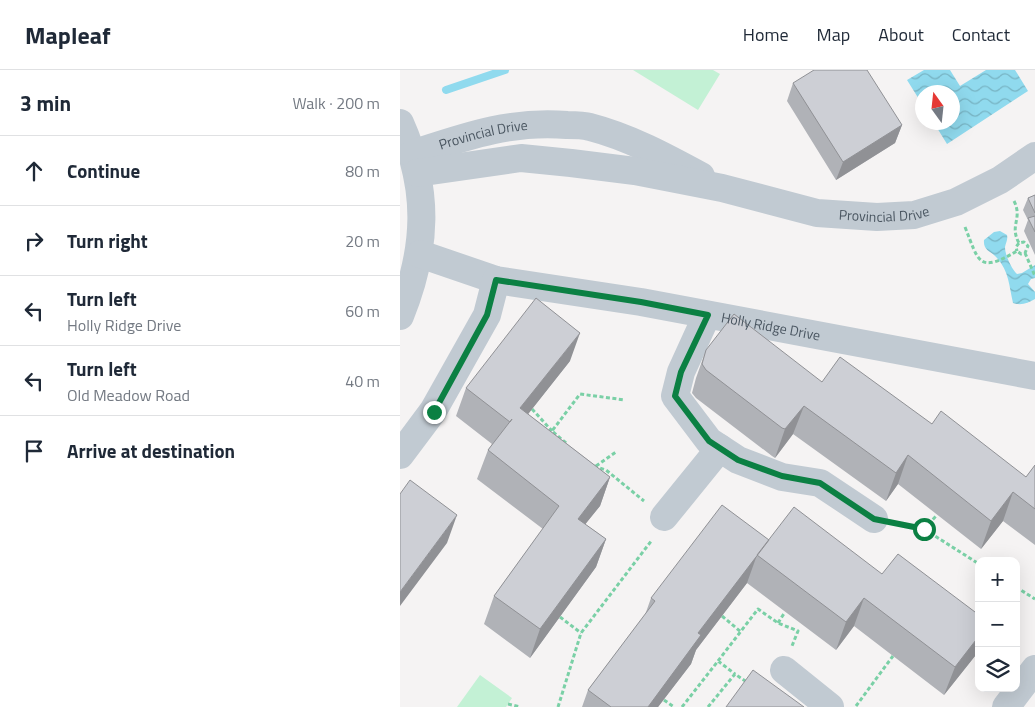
<!DOCTYPE html>
<meta charset="utf-8">
<style>
:root{--surface:#fff;--page:#f2f2f3;--text:#1f2937;--muted:#747a83;--line:#e0e1e3}
body{margin:0;font-family:"Titillium Web",sans-serif;background:var(--page);color:var(--text)}
.controls{position:absolute;right:15px;bottom:15px;display:grid;overflow:hidden;border-radius:10px;box-shadow:0 5px 20px #0002}
.controls button{width:45px;height:45px;display:grid;place-items:center;padding:0;border:0;border-bottom:1px solid var(--line);background:var(--surface);color:var(--text);font:25px sans-serif}
.compass{position:absolute;left:515px;top:15px;width:45px;height:45px;border-radius:50%;background:var(--surface);box-shadow:0 5px 20px #0002;rotate:345deg}
.stop{position:absolute;width:15px;height:15px;margin:-11px;border:4px solid #0b8043;border-radius:50%;background:#fff}
.stop.end{background:#0b8043;border-color:#fff;box-shadow:0 1px 5px #0008}
.list{margin:0;padding:0;list-style:none}
h2{display:flex;justify-content:space-between;align-items:center;height:65px;margin:0;padding:0 20px;font-size:21px}
h2 small{font-size:16px;font-weight:400;color:var(--muted)}
.list li{display:grid;grid-template-columns:32px 1fr auto;gap:15px;align-items:center;box-sizing:border-box;height:70px;padding:0 20px;border-top:1px solid var(--line)}
.list b{display:block;font-size:19px;white-space:nowrap}
.list p{margin:0;font-size:16px;white-space:nowrap;color:var(--muted)}
.list em{font-size:16px;font-style:normal;color:var(--muted)}
.icon{flex:none;width:28px;height:28px;fill:none;stroke:currentColor;stroke-width:2;stroke-linecap:round;stroke-linejoin:round}
.map{position:relative;flex:none;width:635px;height:637px;overflow:hidden}
header{display:flex;align-items:center;gap:30px;box-sizing:border-box;height:70px;padding:0 25px;background:var(--surface);border-bottom:1px solid var(--line)}
header strong{font-size:24px}
nav{display:flex;gap:28px;margin-inline-start:auto;font-size:18px}
main{display:flex}
aside{flex:1;background:var(--surface)}
.map>svg:first-child{display:block}
.park{fill:#c3f1d5}
.water{fill:url(#water-waves)}
.lines{fill:none;stroke-linecap:round;stroke-linejoin:round}
.stream{stroke:#90daee;stroke-width:8}
.path{stroke:#7ad0a6;stroke-width:3;stroke-dasharray:4 2.5;stroke-linecap:butt}
.minor{stroke:#c1cad2;stroke-width:28}
.wall{fill:#b0b2b7}
.shaded-wall{fill:#909195}
.building{fill:#cdcfd5;stroke:#909195}
.route{stroke:#0b8043;stroke-width:6}
.labels{text-anchor:middle;stroke-width:4;stroke-linejoin:round;paint-order:stroke}
.street-label{font-size:14px;fill:#4a5661;stroke:#fff}
</style>
<header>
<strong>Mapleaf</strong>
<nav><a>Home</a><a>Map</a><a>About</a><a>Contact</a></nav>
</header>
<main>
<aside>
<h2>3 min<small>Walk · 200 m</small></h2>
<ul class="list">
<li><svg class="icon" aria-label="ahead" viewBox="0 0 24 24"><path d="M12 20V5M6 11l6-6 6 6"/></svg><div><b>Continue</b></div><em>80 m</em></li>
<li><svg class="icon" aria-label="right" viewBox="0 0 24 24"><path d="M7 20v-9h11M14 6l5 5-5 5"/></svg><div><b>Turn right</b></div><em>20 m</em></li>
<li><svg class="icon" aria-label="left" viewBox="0 0 24 24"><path d="M17 20v-9H6M10 6l-5 5 5 5"/></svg><div><b>Turn left</b><p>Holly Ridge Drive</p></div><em>60 m</em></li>
<li><svg class="icon" aria-label="left" viewBox="0 0 24 24"><path d="M17 20v-9H6M10 6l-5 5 5 5"/></svg><div><b>Turn left</b><p>Old Meadow Road</p></div><em>40 m</em></li>
<li><svg class="icon" aria-label="arrive" viewBox="0 0 24 24"><path d="M6 21V4h12l-3 4 3 4H6"/></svg><div><b>Arrive at destination</b></div></li>
</ul>
</aside>
<div class="map">
<svg width="635" height="637" viewBox="0 0 635 637">
<defs>
<pattern id="water-waves" width="16" height="10" patternUnits="userSpaceOnUse" patternTransform="scale(1.25)"><rect width="16" height="10" fill="#90daee"/><path d="M0 5q4-4 8 0t8 0" fill="none" stroke="#78b4c4"/></pattern>
</defs>
<rect width="100%" height="100%" fill="#f5f3f3"/>
<!-- park -->
<path class="park" d="M233,0H313L320,4L298,40Z
M80,605L112,628L106,637H57Z"/>
<!-- water -->
<path class="water" d="M524,0H550L560,16L586,0H615L628,21L547,74L534,53L552,52V22H522V34L507,10Z
M600,161L607,165C608,170 606,172 605,177C605,185 611,198 617,204L622,203L635,195V208L631,209L628,214L635,222V229C628,233 621,236 613,233C609,216 609,201 597,188C591,181 583,181 584,170L594,162Z"/>
<g class="lines">
<!-- stream -->
<path class="stream" d="M46,20L105,0"/>
<!-- path -->
<path class="path" d="M614,131C623,149 609,155 619,173
M565,157C579,192 578,204 617,181L621,184L625,183L628,176L624,172L619,173L616,177L617,181
M625,183L635,206
M132,339L152,361
M166,373L152,361L180,324L225,330
M194,396L206,400L244,431
M196,396L216,382
M499,454L524,459L579,494
M524,459L537,445
M616,517L635,529
M322,546L341,562
M160,547L181,563
M378,553L385,542
M318,591L358,539L378,553L398,561L392,576
M264,630L274,637
M108,634L120,637
M456,636L493,586
M158,637L181,563L252,470
M282,637L318,591L335,604
M308,637L335,604L348,613"/>
<!-- minor -->
<g class="minor">
<path d="M0,53C30,120 27,179 0,246"/>
<path id="s1" d="M12,84C64,67 111,50 167,55C175,55 183,55 190,57C229,67 266,87 301,106"/>
<path id="s2" d="M17,103L121,88L171,93L235,101L322,118L417,143L477,147L514,145L556,132L600,110L635,86"/>
<path id="s3" d="M20,184L96,210L241,232L635,306"/>
<path d="M307,245L281,302L275,326L309,371L338,390L382,407L420,413L474,449"/>
<path d="M0,385L33,341L87,245L96,210"/>
<path d="M264,447L320,378"/>
<path d="M384,600L430,637"/>
<path d="M606,637L635,599"/>
</g>
</g>
<!-- wall -->
<path class="wall" d="M393,13L502,55L495,73L436,110L387,31Z
M635,125V185L624,161L628,150L623,140L628,128Z
M306,280L422,312L532,354L626,407L635,395V475L603,451L581,479L498,414L486,431L393,364L375,388L372,386L296,328L292,323L296,308Z
M170,291L128,344L210,407L200,436L185,454L206,469L196,497L130,588L84,554L94,526L143,459L77,409L88,380L92,374L56,346L66,318Z
M369,470L579,581L544,625L454,556L436,580L347,513L296,580L291,594L258,637H182L188,620L245,545L251,528Z"/>
<!-- shaded-wall -->
<path class="shaded-wall" d="M502,55L495,73L436,110L443,92Z
M180,263L170,291L110,367L120,338Z
M404,336L393,364L375,388L385,359Z
M508,385L498,414L486,431L496,403Z
M210,407L200,436L167,477L178,449Z
M613,422L603,451L581,479L591,451Z
M57,445L47,473L0,536V522Z
M206,469L196,497L130,588L140,559Z
M357,485L347,513L296,580L291,594L258,637H248L298,563Z
M464,528L454,556L436,580L446,552Z
M579,566V581L544,625L555,597Z"/>
<!-- building -->
<path class="building" d="M414,0H467L502,55L443,92L393,13Z
M635,125V143L628,128Z
M635,146V162L628,148Z
M136,228L180,263L120,338L210,407L178,449L206,469L140,559L94,526L159,436L88,380L112,349L110,352L66,318Z
M334,244L422,312L440,287L532,354L541,341L626,407L635,395V439L613,422L591,451L508,385L496,403L404,336L385,359L382,358L306,300L302,294L306,280Z
M10,410L57,445L0,522V424Z
M322,435L369,470L298,563L301,565L248,637H211L188,620L255,531L251,528Z
M394,437L482,504L498,484L579,545V566L555,597L464,528L446,552L357,485Z
M353,600L404,637H326Z"/>
<g class="lines">
<!-- route -->
<path class="route" d="M34,342L87,245L96,210L241,232L308,245L281,302L275,326L309,371L338,390L382,406L420,413L474,449L524,459"/>
</g>
<g class="labels">
<!-- street labels -->
<g class="street-label">
<text dy="5" stroke="none"><textPath href="#s1" startOffset="74">Provincial Drive</textPath></text>
<text dy="5" stroke="none"><textPath href="#s2" startOffset="474">Provincial Drive</textPath></text>
<text dy="5" stroke="none"><textPath href="#s3" startOffset="359">Holly Ridge Drive</textPath></text>
</g>
</g>
</svg>
<div class="controls">
<button>+</button>
<button>−</button>
<button><svg class="icon" aria-label="layers" viewBox="0 0 24 24"><path d="M12 4l9 5-9 5-9-5zM3 14l9 5 9-5"/></svg></button>
</div>
<svg class="compass" viewBox="-18 -18 36 36"><path d="M0-13l5 13h-10z" fill="#e53935"/><path d="M0 13l5-13h-10z" fill="#747a83"/></svg>
<div class="stop" style="left:524px;top:459px"></div>
<div class="stop end" style="left:34px;top:342px"></div>
</div>
</main>
